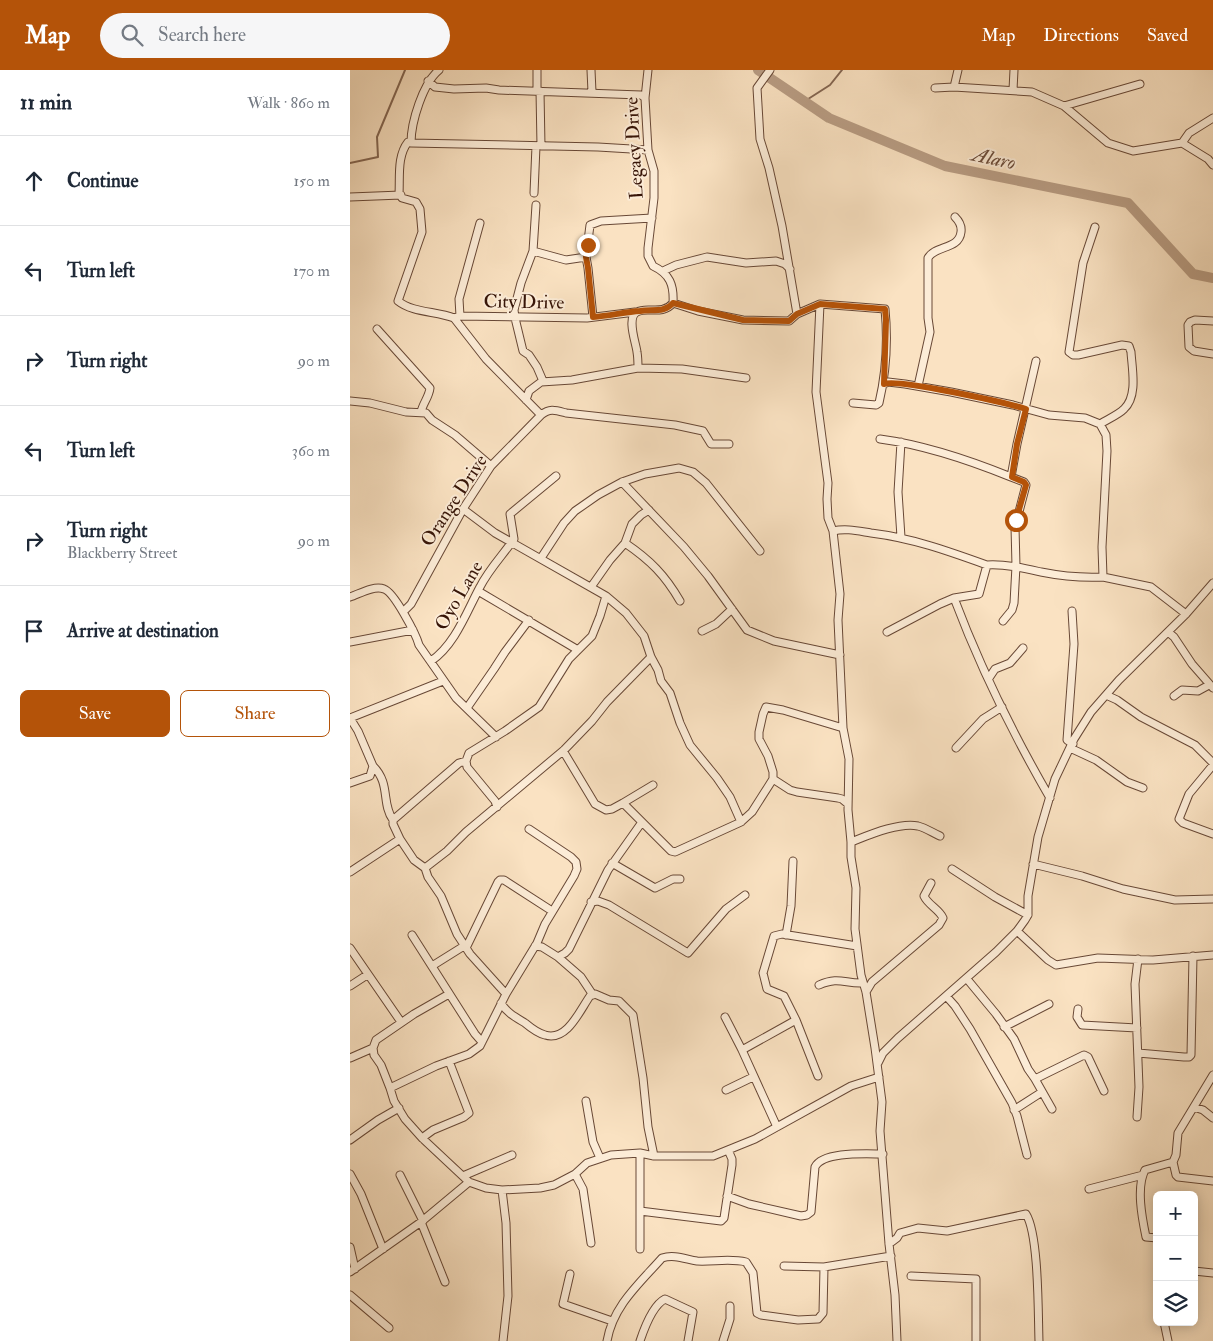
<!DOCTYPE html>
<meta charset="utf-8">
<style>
:root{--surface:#fff;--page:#f6f6f7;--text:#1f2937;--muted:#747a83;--line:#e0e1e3;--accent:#b45309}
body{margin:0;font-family:"IM FELL Double Pica",serif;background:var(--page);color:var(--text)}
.controls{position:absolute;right:15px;bottom:15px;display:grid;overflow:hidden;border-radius:8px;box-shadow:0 2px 12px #0003}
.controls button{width:45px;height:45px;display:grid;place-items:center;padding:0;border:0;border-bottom:1px solid var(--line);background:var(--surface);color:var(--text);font:25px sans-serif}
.stop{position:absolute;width:15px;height:15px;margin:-11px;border:4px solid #b45309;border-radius:50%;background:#fff}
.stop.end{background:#b45309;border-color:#fff;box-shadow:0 1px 5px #0008}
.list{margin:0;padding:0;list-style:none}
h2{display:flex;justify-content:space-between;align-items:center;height:65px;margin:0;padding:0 20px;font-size:21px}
h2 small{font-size:16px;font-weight:400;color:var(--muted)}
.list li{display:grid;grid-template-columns:32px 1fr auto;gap:15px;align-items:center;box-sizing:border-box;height:90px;padding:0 20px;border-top:1px solid var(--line)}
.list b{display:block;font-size:19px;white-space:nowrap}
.list p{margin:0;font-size:16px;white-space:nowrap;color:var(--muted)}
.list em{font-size:16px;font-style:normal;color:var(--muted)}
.actions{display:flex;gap:10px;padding:15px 20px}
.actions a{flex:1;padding:11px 0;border:1px solid var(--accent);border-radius:8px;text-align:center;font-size:18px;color:var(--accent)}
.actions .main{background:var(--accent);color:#fff}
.icon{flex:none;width:28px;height:28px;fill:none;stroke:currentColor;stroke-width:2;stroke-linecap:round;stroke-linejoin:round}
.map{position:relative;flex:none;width:863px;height:1271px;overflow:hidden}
header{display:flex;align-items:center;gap:30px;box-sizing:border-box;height:70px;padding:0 25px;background:var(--accent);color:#fff}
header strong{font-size:24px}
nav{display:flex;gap:28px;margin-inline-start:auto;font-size:18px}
.search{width:350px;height:45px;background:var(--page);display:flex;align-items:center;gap:12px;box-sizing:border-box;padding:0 18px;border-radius:28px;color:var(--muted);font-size:19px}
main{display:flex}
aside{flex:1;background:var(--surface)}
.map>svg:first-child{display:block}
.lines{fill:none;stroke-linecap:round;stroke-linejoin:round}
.stream{stroke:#846652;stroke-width:2}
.river{stroke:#b89c83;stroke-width:10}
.street-casing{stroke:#684836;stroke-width:9}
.street{stroke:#fcecd7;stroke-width:7}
.route{stroke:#b45309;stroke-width:6}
.labels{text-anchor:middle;stroke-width:4;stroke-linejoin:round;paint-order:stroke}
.street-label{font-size:19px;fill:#371508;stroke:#fcecd7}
.water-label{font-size:20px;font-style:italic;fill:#6b4b39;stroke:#fcecd7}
</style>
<header>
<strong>Map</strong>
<div class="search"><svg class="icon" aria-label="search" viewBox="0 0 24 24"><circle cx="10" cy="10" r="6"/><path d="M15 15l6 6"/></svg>Search here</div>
<nav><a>Map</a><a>Directions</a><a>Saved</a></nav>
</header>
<main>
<aside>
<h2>11 min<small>Walk · 860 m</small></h2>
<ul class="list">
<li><svg class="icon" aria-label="ahead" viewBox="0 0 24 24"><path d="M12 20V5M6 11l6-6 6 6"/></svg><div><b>Continue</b></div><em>150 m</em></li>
<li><svg class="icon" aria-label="left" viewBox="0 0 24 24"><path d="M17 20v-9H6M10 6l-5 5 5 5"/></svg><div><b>Turn left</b></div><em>170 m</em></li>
<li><svg class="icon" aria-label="right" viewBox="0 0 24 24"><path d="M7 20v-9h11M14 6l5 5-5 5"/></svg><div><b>Turn right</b></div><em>90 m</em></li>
<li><svg class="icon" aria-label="left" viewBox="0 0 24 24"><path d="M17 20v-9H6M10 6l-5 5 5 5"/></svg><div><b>Turn left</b></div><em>360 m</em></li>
<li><svg class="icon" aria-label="right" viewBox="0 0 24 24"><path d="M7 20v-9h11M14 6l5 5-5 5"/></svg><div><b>Turn right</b><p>Blackberry Street</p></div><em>90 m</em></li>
<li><svg class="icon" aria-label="arrive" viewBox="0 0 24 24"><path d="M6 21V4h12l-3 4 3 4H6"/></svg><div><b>Arrive at destination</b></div></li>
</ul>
<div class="actions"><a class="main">Save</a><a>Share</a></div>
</aside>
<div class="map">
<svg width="863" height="1271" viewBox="0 0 863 1271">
<rect width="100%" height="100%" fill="#fae2c2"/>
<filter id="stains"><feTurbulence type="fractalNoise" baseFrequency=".004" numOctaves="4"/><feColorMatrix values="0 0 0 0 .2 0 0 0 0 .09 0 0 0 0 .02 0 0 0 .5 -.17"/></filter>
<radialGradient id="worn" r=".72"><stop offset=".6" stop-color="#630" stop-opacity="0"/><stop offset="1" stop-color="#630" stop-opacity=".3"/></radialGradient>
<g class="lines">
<!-- stream -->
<path class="stream" d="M455,31L480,15L492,0
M0,93L28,87L27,67L55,0"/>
<!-- river -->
<path class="river" d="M408,0L479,48L595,96L778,133L843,204L863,208"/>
<!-- street casing -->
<g class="street-casing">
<path id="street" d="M89,0C73,13 61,52 61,73L58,72C47,86 50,106 49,124L52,128L66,132L70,139L72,162L48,231C63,243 86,241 104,248
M187,0V21
M241,0L242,22
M298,0L295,28L298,80L304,101V128L298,178V186L303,196C320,204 324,215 323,233
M420,0L407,18L410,69L419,98L432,156L447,244
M78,11L85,17L104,19L136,18L149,20L291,25L295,28
M604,17L608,0
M585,18L604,17L682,22L714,36L758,73L783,81L832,73L839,63L863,48
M663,20L664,0
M190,21L191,76
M714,36L790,14
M61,73L248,77L298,80
M832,73L858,89L863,95
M184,123L186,76
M0,127L51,125
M745,157L733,193L719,282L723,285H728L772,275L779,276L781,282C782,299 788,326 774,339C768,345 758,349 750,354
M183,181L186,135
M313,201L326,195L357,187L396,193L426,191L435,194L440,199
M323,233L348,241L393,250L439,251L447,244L470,234L535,239C538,270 536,303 529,333L526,335L503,333
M470,234L466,322L478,413L477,429L478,448L483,461L490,524L488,550L493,658
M110,246L109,229L130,153
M243,247L238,198L236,187L240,155L251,151L302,148
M104,248L110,246L237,248L285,242
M104,248L136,289L191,345
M863,251L845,250L840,252L838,255L839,277L844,281L863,284
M27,259L80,318C79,327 73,333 71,342
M288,298L332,299L396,308
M193,311L187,297L179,285L173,281L165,248L164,240L171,213L183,181L216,190L236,187
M534,314L538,312L555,314L601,322L663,335L699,345L735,348L750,354L756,365L757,381L752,477L753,507L801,517L836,544
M568,316L580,262L578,248V188C585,175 609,180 611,162C612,155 609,151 605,147
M176,330L179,321L191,312L222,310L288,298C288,293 288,288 287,282C286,273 276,247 287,242C297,236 312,246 323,233
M0,331L20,333L56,342L76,343L82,350L105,365L141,396
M530,369C575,375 619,390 661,407L667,374L686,291
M272,412L334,477L358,506L397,560L424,571L490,585
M113,439L145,463L256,526L276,543L294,566L301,587L308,600L311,611L320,623L330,653L340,675L367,708L380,727L391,752
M483,461C496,458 508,461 521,463C562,468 598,481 637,495
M551,467L548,422L551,372
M275,473C300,490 315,505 330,531
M191,488L214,453L225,441L248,425L272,412L295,404L329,398L343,402L356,413L410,481
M241,517L260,490L275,473L282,454L291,445L299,440
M128,521L228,580
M0,527C9,524 24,515 34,519C44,522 66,564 69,575L106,628L146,667
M604,528C630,597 663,664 700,728
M54,541L61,534L113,439L141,396L191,345C200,338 205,340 216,343L325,355L353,361L361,374H379
M722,541L724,574L717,670L723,674
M653,551L662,540L664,533L666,496L665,457L676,415L674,412L661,407
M352,561L366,554L382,539
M537,562L590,534L604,528L629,524L637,495C656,494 673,498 691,502C711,506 733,508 753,507
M818,562L824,567L842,594L863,618
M0,572L63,560
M81,591C105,575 117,541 130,517C139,499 153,485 164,469L160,444L206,406
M639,608L645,599L660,593L673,578
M756,625L767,630L791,647L845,675L863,693
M824,626L832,620L848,621L859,615
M117,638L144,599L155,582L179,550
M0,648L93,611
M0,648L8,661L23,696L20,706L0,713
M606,678L633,649L652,637
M720,678L746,690L777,712L793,718
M214,680L215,684L245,734L256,740L262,739L273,733L321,781L325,782L391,752L402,742L423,709V702L418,686L409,669V662L413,644L416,637L433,640L493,658L499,689L498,740L501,772V787L506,818L505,859L511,905L516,922L525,978L532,1032L530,1061L539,1174L545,1225L547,1271
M863,695L839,724L829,749L833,753L863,764
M23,696C41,714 31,733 43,750
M423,709L440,720L447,722L488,728L492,729L498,734
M273,733L303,715
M147,737L145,731L117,697L116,691L119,683L155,661L189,637L219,589L242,566L250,546L256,526
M50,769L43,754V750L109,693L116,691
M501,772C519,765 549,752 568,756C576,758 583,763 590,766
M262,793L305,818L323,809H330
M683,794L732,806L773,819L825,830L863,829
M75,798L97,781L116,762L214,680L242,651L257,632L301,587
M602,799L645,827L678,845
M0,802L50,769L64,790L75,798L78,807L91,826L107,864L120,884L156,924
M241,832L248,831L259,835L338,883L376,839L395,825
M667,861L698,890L706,895L748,888L803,890L863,885
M62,865L125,964L132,972
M436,865L441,836L443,791
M185,876L192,877L208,887L215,883L219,879L258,800L292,752
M0,878L51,952
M116,878L148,812L150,810H154L202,841
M208,887L231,907L243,925
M82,896L114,876
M617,909L646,944L664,969L678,999L685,1009L702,1039
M469,915C489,906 495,914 513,913
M0,916L17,905
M516,922L522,912L589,855L593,848C589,839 578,835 574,826L581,813
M99,924L64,944L26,970L23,978L24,985L31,995L40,1018L44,1031L55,1049L72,1068L119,1112L136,1118L152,1120L190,1118L204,1115L225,1104L237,1093L261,1085L290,1083L304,1086H363L405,1069L501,1016L529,1007
M597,927L605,936L620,959L662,1033L667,1046L677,1085
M151,933C157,943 165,947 175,953C181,958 187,963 195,965C217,972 230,940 240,926L245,924L259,930L269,931L283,945L293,1008L298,1057L304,1086
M728,939L727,947L732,955L787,958
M375,947L392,980L427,1057
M446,950L468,1006
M654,957L699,934
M392,980L446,950L434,926L417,919L413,903L424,866L432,864L507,876
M788,983L834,987H839L841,985L843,886
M0,988L23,978
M528,993L533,983L548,968L646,882L667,861L675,850L678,845V826L688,767L705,709L724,669L741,642L769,610L836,544L863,513
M863,1005L828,1063L826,1085L823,1092L826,1105L828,1107L863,1111
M685,1009L734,985L738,987L754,1021
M40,1018L86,996L119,984L130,976L156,924L187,873L195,854L224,806L227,799L226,792L221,787L179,759
M376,1020L403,1007
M236,1031L243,1072L250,1088
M844,1037L853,1040L863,1048
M664,1040L692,1022
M787,1047L789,1017L785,914L788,889
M72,1068L83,1060L114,1047L119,1043L99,991
M0,1070L28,1050L49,1038
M0,1104L11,1124L33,1179
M225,1104L233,1119L241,1173
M50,1105L73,1151
M113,1106L162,1085
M739,1119L793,1105
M152,1120L156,1153L158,1226L153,1271
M377,1126L399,1134L451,1146L457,1145L461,1142L465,1097C473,1081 517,1084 533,1084
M290,1141L371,1151L374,1148L382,1095V1089L378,1080
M71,1152L95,1212
M807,1168L796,1167C792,1148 786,1117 795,1100L823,1092
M539,1174L547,1168L550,1163L568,1158L597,1161L676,1144C689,1165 688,1243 689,1271
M0,1177L5,1199
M290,1179V1083
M434,1196L474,1197L541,1186
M844,1201L863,1203
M0,1202L71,1152L119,1112
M220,1204L213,1234L262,1251
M561,1206L626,1209V1271
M0,1225L39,1258
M814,1252L818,1271
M257,1271C263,1236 289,1214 312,1188C324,1184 335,1189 347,1191C363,1192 380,1188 396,1192L403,1203L407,1243L411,1245L448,1250L468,1249L473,1243L474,1197
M290,1271C294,1259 303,1235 315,1229L343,1242L338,1271
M373,1271L380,1249V1236"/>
</g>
<!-- street -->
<use href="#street" class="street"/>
</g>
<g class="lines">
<!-- route -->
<path class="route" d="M238,175L236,187L238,198L243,247C259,246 275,242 290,241C302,239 315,243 323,233L393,250L439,251L447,244L470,234L535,239L536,250L534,314C547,308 656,333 676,339L667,374L662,407L674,412L676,415L666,450"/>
</g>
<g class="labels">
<!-- street labels -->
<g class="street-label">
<text transform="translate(283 78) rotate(-93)" y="7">Legacy Drive</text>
<text transform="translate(174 231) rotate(1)" y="7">City Drive</text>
<text transform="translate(103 430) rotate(-57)" y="7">Orange Drive</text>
<text transform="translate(108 525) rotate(-60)" y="7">Oyo Lane</text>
</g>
<!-- water labels -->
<g class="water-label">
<text transform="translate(644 88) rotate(12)" y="7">Alaro</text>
</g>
</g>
<rect width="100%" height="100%" filter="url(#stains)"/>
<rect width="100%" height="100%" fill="url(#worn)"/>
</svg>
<div class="controls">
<button>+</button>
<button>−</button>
<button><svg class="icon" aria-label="layers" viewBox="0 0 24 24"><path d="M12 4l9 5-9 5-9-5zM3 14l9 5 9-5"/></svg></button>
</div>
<div class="stop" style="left:666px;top:450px"></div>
<div class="stop end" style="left:238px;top:175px"></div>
</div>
</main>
